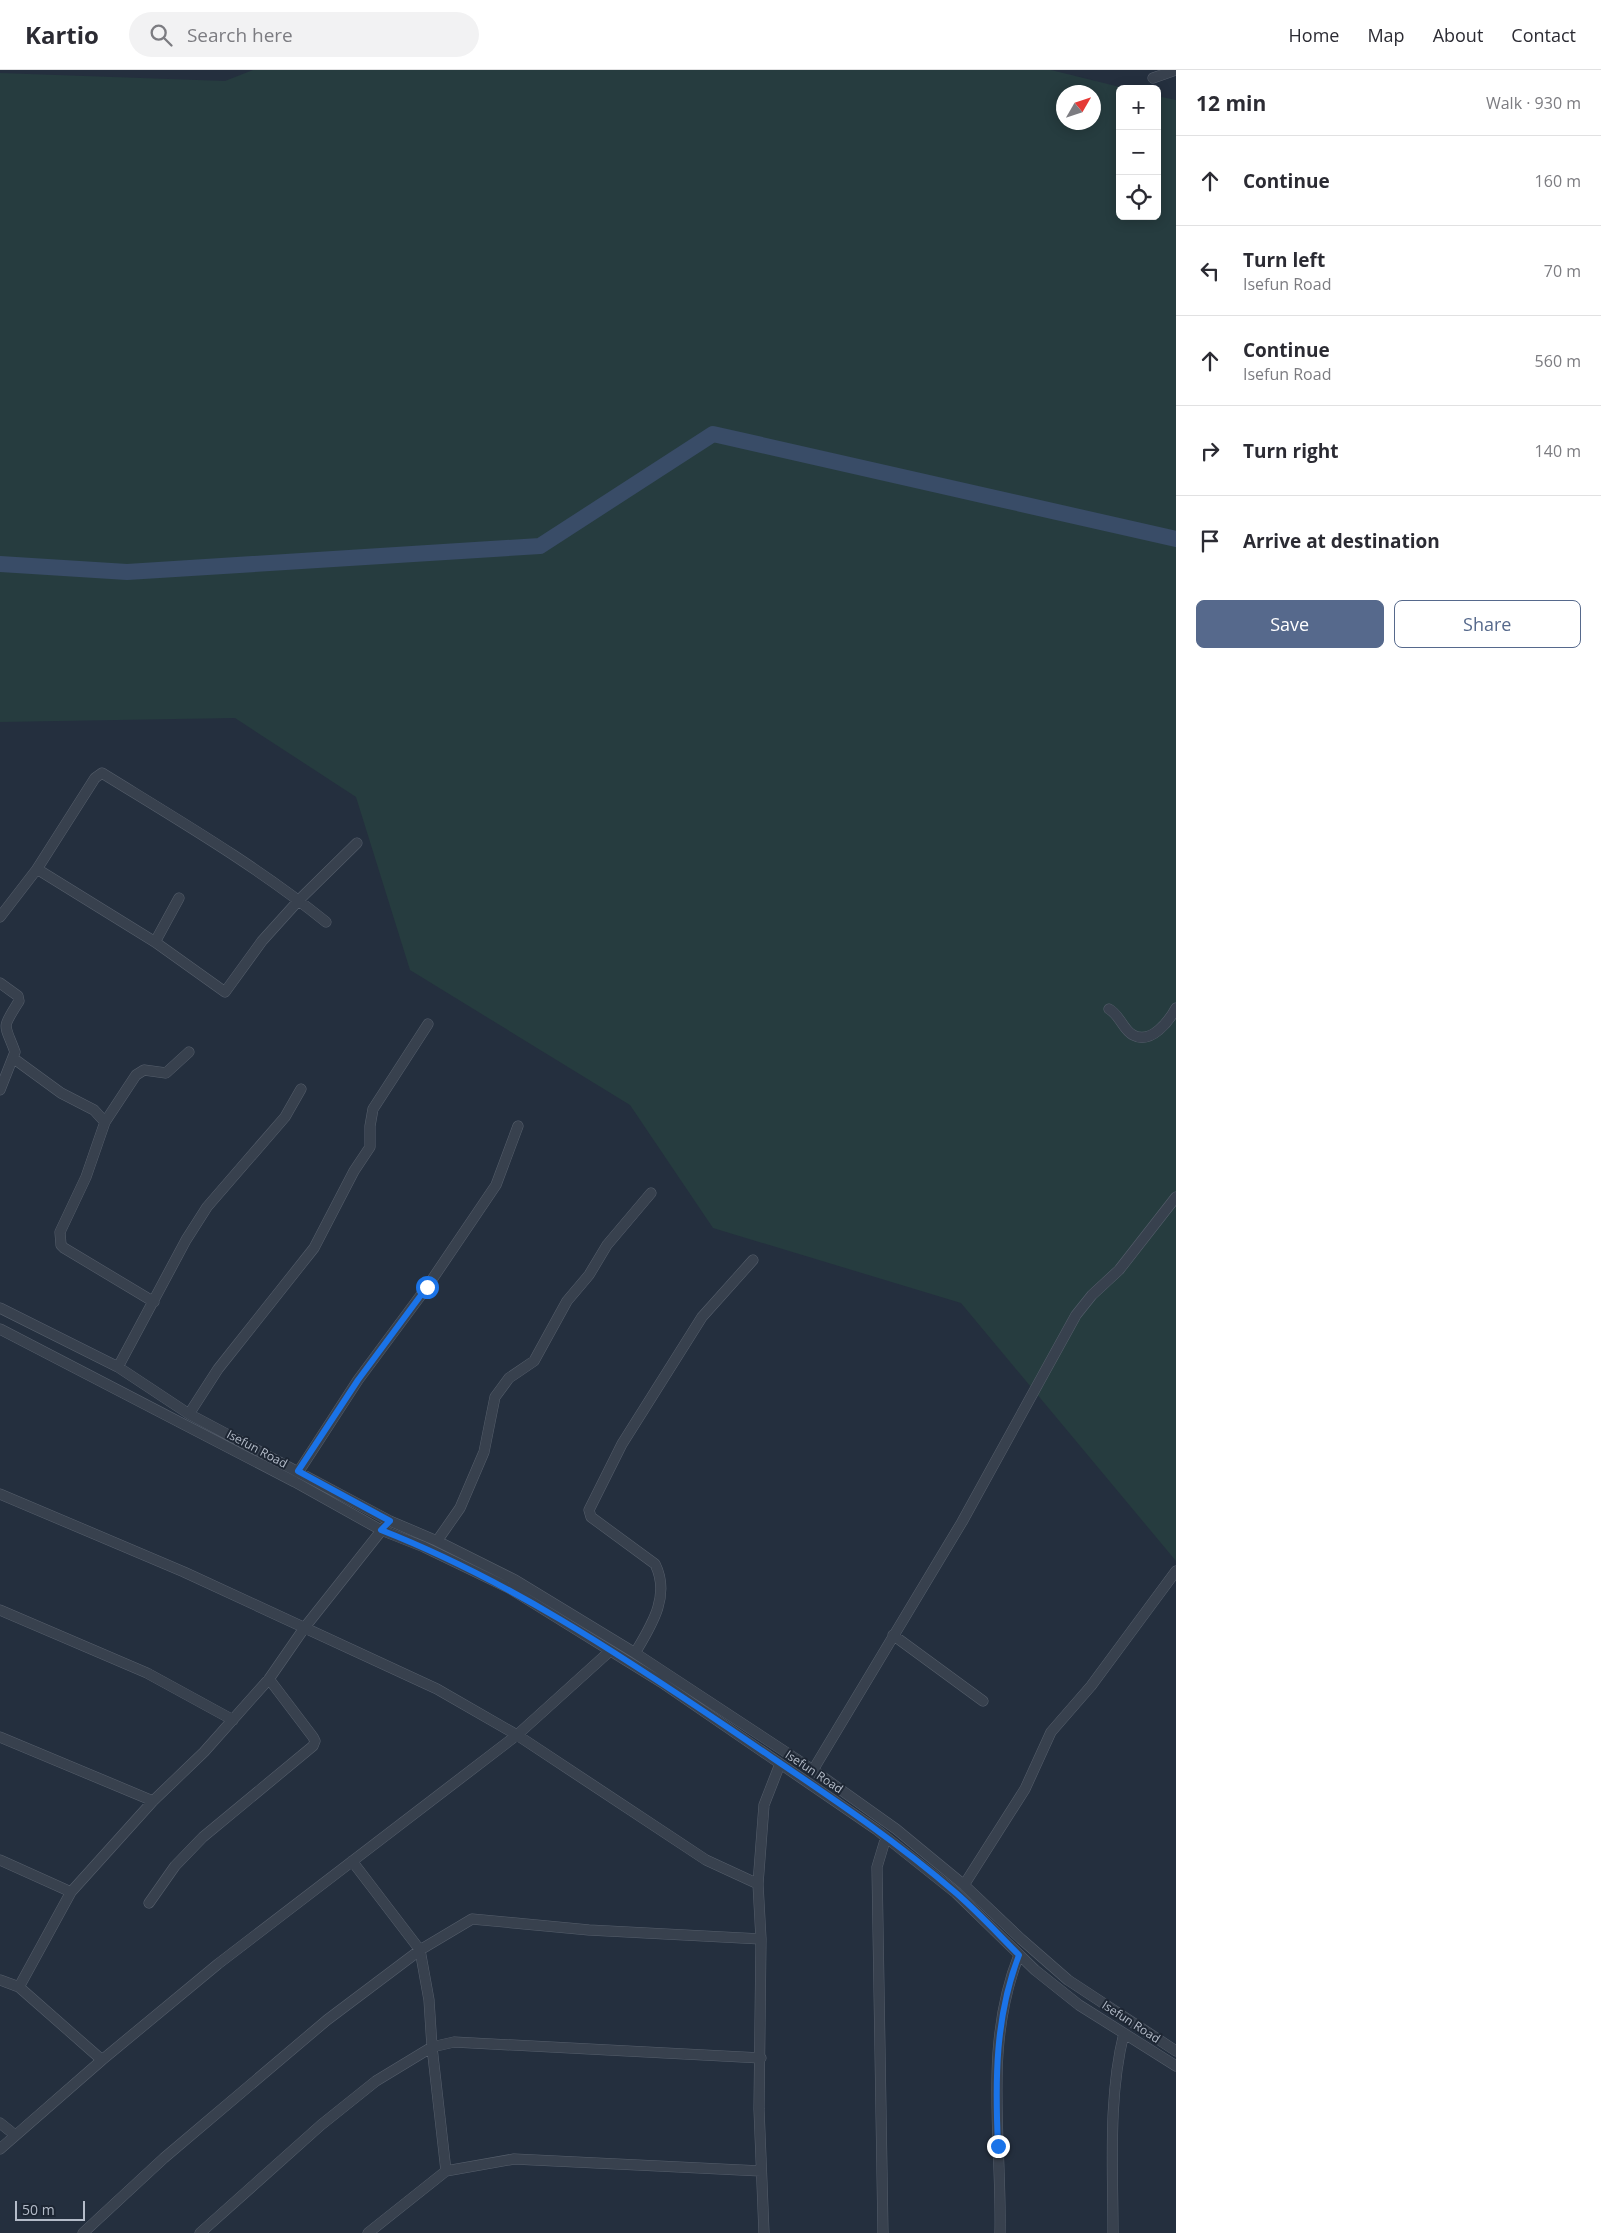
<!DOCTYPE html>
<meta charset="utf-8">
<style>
:root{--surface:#fff;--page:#f2f2f3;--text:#2b2b33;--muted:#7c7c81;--line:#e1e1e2;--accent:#56698c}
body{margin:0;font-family:"Open Sans",sans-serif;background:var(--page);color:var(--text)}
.controls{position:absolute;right:15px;top:15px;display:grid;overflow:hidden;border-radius:8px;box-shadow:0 2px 12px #0003}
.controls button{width:45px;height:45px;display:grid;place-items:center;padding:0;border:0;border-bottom:1px solid var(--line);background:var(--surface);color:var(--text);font:25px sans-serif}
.compass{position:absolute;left:1056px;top:15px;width:45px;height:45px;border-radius:50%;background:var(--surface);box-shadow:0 2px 12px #0003;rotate:51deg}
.scale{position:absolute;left:15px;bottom:12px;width:70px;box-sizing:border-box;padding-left:5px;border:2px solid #b4bcc9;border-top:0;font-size:14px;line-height:18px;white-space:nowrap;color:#b4bcc9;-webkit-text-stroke:4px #1d2633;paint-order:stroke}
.stop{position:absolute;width:15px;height:15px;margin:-11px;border:4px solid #1a73e8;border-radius:50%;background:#fff}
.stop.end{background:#1a73e8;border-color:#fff;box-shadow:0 1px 5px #0008}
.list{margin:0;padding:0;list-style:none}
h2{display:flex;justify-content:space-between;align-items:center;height:65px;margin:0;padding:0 20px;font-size:21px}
h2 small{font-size:16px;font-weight:400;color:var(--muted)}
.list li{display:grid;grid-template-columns:32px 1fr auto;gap:15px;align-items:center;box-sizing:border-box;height:90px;padding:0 20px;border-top:1px solid var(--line)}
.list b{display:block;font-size:19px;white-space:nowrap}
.list p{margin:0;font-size:16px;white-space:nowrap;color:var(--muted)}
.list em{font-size:16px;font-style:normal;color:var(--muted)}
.actions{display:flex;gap:10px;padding:15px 20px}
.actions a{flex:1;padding:11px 0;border:1px solid var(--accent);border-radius:8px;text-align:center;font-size:18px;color:var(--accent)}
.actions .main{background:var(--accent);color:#fff}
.icon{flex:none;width:28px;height:28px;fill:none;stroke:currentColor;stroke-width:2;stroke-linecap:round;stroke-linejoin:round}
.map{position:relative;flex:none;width:1176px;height:2163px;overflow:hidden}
header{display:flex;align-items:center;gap:30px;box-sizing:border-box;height:70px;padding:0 25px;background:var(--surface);border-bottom:1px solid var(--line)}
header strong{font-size:24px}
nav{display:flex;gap:28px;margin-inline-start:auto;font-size:18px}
.search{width:350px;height:45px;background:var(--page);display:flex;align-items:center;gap:12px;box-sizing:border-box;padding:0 18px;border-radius:28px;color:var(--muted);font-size:19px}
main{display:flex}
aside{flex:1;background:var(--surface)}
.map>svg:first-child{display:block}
.green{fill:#263c3f;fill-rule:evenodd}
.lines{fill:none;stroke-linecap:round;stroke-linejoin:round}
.river{stroke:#394c67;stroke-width:16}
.minor-casing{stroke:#565f6c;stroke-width:11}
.minor{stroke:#38414e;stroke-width:10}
.route{stroke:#1a73e8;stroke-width:6}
.labels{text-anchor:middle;stroke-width:4;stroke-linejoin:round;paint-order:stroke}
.street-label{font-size:12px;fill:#b4bcc9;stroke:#1d2633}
</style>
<header>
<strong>Kartio</strong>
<div class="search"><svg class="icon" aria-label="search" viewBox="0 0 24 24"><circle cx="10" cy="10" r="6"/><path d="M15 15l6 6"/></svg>Search here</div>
<nav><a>Home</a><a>Map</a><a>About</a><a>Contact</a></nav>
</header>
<main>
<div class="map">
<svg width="1176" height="2163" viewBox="0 0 1176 2163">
<rect width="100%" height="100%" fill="#242f3e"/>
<!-- green -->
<path class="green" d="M253,0H1051L1128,19H1120V146H1157V26L1176,30V1491L961,1233L713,1158L630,1035L410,900L356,727L235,648L0,652V3L225,11ZM1064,22H1094V52H1064Z"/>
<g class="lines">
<!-- river -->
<path class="river" d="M0,494L127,502L540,476L713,364L1176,469"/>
<!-- minor casing -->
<g class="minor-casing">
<path id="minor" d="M1153,8L1176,0
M37,799L155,872L225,922L262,871L299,830L357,773
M0,847L37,799L95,708L102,703C178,750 257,796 326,852
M155,872L179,828
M0,913L18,926L19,931C1,960 4,952 15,982L0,1020
M1109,939C1120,945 1123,960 1133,965C1151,975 1169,951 1176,938
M13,988L61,1023L94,1040L105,1052
M154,1232L64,1178L61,1175L60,1162L86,1107L105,1052L136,1005L144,1000L166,1003L189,982
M0,1238L118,1297L189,1344L390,1451L437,1471L515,1510L635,1583L813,1700L896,1759L964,1815L1021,1869L1068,1910L1176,1981
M0,1259L295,1412L381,1460L424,1477L509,1518L661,1612L877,1760L956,1823L1035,1900L1079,1935L1176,1996
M118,1297L186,1170L207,1137L285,1047L301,1019
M189,1344L218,1299L314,1178L354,1101L370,1077V1056L373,1039L428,954
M299,1401L358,1310L427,1217L496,1115L518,1056
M0,1424L184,1502L437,1619L517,1665L706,1790L758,1814
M437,1471L460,1438L484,1382L495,1327L509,1308L534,1291L567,1231L589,1205L607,1175L651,1123
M0,1540L147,1603L233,1650
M893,1565L983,1631
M635,1583C651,1556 671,1526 655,1494L591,1447L589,1440L622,1374L702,1247L753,1190
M0,1667L153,1731
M813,1700L962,1452L1076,1245L1092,1225L1119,1200L1176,1127
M0,1790L71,1822
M352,1791L420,1880L429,1930L432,1977L446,2101
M964,1815L1025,1719L1051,1662L1091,1616L1176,1501
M149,1833L175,1796L203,1767L313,1676L315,1671L313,1667L269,1609
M0,1910L19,1917L102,1990
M19,1917L71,1822L153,1731L204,1682L269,1609L305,1557L385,1456
M0,2053L15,2065
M0,2079L102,1990L218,1894L517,1665L610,1581
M83,2163L164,2088L327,1950L420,1880L472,1849L589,1860L761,1869
M200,2163L321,2055L376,2011L432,1977L454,1972L761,1988
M368,2163L446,2101L514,2089L761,2101
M764,2163L759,2039L761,1869L758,1814L764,1735L780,1694
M883,2163L877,1797L886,1767
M1000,2163C1002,2069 983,1975 1019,1885
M1113,2163C1113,2097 1108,2027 1124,1963"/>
</g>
<!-- minor -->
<use href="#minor" class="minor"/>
</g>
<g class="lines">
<!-- route -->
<path class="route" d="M427,1217L358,1310L298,1401L390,1451L381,1460C506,1509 619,1584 730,1659C806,1711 886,1762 956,1823C978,1842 998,1864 1019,1885C995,1947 995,2011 998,2076"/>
</g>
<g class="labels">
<!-- street labels -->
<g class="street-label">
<text transform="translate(257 1379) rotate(28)" y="4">Isefun Road</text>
<text transform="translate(814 1702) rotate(34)" y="4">Isefun Road</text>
<text transform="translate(1131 1952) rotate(33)" y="4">Isefun Road</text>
</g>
</g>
</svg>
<div class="controls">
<button>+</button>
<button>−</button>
<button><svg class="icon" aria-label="locate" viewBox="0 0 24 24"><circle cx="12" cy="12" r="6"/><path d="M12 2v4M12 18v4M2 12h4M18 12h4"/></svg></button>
</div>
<svg class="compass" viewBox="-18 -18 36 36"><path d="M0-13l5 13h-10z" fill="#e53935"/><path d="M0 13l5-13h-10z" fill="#7c7c81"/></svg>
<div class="scale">50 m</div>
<div class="stop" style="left:427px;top:1217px"></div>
<div class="stop end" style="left:998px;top:2076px"></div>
</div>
<aside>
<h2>12 min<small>Walk · 930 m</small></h2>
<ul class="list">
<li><svg class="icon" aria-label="ahead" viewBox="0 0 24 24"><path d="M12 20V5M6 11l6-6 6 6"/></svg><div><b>Continue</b></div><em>160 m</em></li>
<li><svg class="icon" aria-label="left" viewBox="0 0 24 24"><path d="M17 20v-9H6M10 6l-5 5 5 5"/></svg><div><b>Turn left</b><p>Isefun Road</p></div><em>70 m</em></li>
<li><svg class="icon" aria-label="ahead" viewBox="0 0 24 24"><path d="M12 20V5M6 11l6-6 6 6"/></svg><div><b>Continue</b><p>Isefun Road</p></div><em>560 m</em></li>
<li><svg class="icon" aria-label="right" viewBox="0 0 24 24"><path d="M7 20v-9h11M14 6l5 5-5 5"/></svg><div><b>Turn right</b></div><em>140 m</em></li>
<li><svg class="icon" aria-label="arrive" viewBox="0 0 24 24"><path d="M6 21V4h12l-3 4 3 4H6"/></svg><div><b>Arrive at destination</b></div></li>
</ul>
<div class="actions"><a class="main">Save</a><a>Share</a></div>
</aside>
</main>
